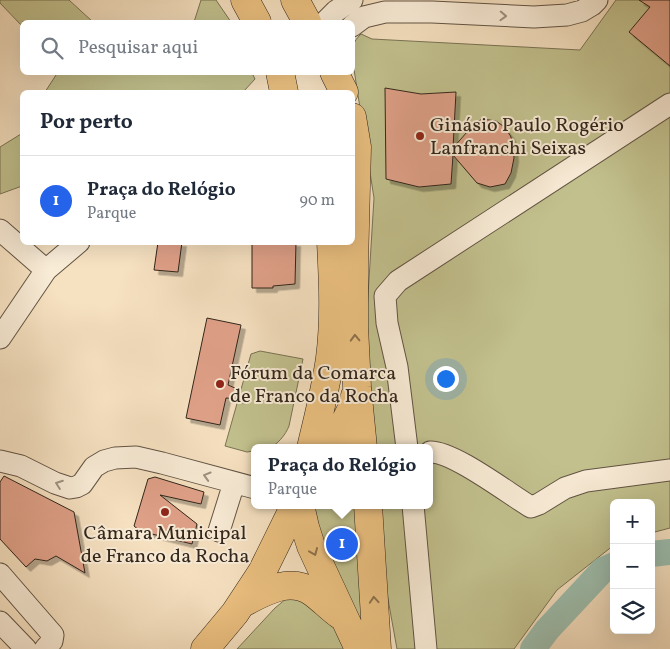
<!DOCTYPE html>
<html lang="pt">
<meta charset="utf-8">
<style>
:root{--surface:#fff;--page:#f6f6f7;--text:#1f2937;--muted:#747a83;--line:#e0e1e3;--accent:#2563eb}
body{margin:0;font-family:Vollkorn,serif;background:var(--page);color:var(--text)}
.controls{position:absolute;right:15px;bottom:15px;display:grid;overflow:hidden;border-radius:8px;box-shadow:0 5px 20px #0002}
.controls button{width:45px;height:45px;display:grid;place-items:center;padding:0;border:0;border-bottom:1px solid var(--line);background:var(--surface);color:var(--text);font:25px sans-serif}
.you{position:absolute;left:445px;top:378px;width:18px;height:18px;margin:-12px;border:4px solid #fff;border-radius:50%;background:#1a73e8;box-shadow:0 0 0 8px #1a73e833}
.badge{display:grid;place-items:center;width:32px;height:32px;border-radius:50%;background:var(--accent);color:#fff;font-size:16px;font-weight:700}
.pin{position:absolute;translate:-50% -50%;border:2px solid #fff;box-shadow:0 1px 5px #0006}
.popup{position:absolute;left:251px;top:444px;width:182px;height:65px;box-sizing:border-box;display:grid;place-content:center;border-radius:8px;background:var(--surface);filter:drop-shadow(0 1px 4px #0005);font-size:16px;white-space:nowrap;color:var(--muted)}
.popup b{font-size:19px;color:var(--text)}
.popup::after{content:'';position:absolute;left:50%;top:100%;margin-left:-10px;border:10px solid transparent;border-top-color:var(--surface)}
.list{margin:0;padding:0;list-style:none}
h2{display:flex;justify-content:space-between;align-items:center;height:65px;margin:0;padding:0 20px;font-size:21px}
h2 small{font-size:16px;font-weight:400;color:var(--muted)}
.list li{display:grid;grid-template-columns:32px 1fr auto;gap:15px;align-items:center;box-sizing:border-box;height:90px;padding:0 20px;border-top:1px solid var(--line)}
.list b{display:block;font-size:19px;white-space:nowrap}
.list p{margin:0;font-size:16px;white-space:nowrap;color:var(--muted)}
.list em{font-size:16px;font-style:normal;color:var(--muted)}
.icon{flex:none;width:28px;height:28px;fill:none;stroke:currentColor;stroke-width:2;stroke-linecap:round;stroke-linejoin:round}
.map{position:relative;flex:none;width:670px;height:649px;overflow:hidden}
.search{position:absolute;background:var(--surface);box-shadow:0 5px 20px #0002;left:20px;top:20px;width:335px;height:55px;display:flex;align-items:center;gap:12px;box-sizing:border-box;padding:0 18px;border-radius:8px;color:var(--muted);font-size:19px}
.panel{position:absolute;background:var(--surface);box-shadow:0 5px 20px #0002;left:20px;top:90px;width:335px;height:155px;border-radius:8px}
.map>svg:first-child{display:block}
.green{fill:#c2c18e;stroke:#7a7354}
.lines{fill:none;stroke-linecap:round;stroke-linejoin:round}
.river{stroke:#9dbeae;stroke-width:26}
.building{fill:#e0a189;stroke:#31251a;filter:url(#shadow)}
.minor-casing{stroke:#625444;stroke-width:23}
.major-casing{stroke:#31251a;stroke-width:29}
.minor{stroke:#f9ecd7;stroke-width:21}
.major{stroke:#ebc080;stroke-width:28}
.oneway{stroke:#9f9282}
.oneway2{stroke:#8e724d}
.poi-dot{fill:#8f2418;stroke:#f9ecd7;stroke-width:2}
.labels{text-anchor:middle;stroke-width:4;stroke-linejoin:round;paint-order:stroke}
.poi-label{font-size:20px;fill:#31251a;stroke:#f9ecd7;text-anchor:start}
</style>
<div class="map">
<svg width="670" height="649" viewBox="0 0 670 649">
<defs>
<filter id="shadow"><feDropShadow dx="4.5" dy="4.5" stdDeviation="0" flood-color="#0004"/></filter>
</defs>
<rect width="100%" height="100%" fill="#f6e1c1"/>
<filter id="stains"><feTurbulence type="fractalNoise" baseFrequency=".004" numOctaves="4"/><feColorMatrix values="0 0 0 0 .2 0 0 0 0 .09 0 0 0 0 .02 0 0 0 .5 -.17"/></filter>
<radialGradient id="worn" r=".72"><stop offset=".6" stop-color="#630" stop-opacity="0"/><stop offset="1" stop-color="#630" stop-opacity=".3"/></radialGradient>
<!-- green -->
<path class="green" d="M0,0H69L93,22H22V26L0,3Z
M201,0H216L231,22H194Z
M616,0H670V528L651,533V503H614V545L557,590L514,649H397L371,505H430V448H366L362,394L374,198L353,63C353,48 350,45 361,34L372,39L580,50Z
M252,73L255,79L243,92H45L56,75L54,73Z
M22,131V186L0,194V147L21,134Z
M260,351L303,359L289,426C286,434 277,446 268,448C264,449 259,448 255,448L254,451L247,452L225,446L251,354Z
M314,505H361L370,638L323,554Z
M296,597L326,617L348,646L349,649H237L275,608L287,598Z"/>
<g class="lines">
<!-- river -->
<path class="river" d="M651,554L670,552
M533,649L547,630L603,570L614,565"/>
</g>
<!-- building -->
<path class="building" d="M639,0H670V66L629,32L650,7Z
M385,88L421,94L456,92L453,148L474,124L482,119L496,121L503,126L510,135L513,142L514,158L511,173L505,184L490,187L477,183L453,155L451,184L419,187L386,179Z
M158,242H182L178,272L154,270Z
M252,242H296L295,284L273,286V288H252Z
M207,318L241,325L228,385L235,388L241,399L226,398L220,425L186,418Z
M4,476L74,512L85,573L56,556L47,561L35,559L26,567L0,539V482Z
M155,477L204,492L201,504L160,495L197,524L192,544L140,531L134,526L148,479Z"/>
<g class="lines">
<!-- minor casing -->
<g class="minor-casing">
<path id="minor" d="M325,22L336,11L352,0
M352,26L364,17L385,12H432L534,17L567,15L582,11L592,5L597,0
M0,230L46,270
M0,338L46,270L79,242
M407,448L397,367L387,323L385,296L398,281L670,104
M430,452C453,451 509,494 531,507L539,504L565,488L586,481L670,470
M0,461L21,466L55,483L70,488L76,487L82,484L94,467L104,461L115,458L136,457L162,463L255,488
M413,505L426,649
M219,531L234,483
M0,574L53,635L52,641L45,649
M0,622L26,649"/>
</g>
<!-- major casing -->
<g class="major-casing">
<path id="major" d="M245,0L257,22
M295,0L307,22
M280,72L284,92
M334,72L344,92
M352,117L357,147L354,266V327L357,387L363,448
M311,448C318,418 326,388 330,358C335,320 333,280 331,242
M332,448L352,408L355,396
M300,505L305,527L311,546L359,649
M368,505L377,649
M241,604C262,593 289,576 312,592C322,599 330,608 340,615
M205,649L235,613L262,572L295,505"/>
</g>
<!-- minor -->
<use href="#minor" class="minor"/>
<!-- major -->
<use href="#major" class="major"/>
</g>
<!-- one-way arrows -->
<defs><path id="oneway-chevron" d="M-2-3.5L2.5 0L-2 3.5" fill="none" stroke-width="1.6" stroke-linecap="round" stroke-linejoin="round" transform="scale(1.25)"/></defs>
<g class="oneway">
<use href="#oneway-chevron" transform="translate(503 16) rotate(2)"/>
<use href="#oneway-chevron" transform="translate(207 476) rotate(-164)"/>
<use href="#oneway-chevron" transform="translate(59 484) rotate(-160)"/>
</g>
<g class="oneway2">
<use href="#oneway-chevron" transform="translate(355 338) rotate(-92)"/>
<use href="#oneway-chevron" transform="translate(314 552) rotate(67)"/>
<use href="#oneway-chevron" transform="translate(374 600) rotate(-94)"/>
</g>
<!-- markers -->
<g class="poi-dot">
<circle cx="420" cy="136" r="5"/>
<circle cx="220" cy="384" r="5"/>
<circle cx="165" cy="512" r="5"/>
</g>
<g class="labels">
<!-- poi labels -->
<g class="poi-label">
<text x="430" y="131">Ginásio Paulo Rogério<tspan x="430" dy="23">Lanfranchi Seixas</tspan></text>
<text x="230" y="379">Fórum da Comarca<tspan x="230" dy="23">de Franco da Rocha</tspan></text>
<text x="165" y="539" text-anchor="middle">Câmara Municipal<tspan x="165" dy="23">de Franco da Rocha</tspan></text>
</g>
</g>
<rect width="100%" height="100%" filter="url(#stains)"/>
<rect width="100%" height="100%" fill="url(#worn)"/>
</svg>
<div class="controls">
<button>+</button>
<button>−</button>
<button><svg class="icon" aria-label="layers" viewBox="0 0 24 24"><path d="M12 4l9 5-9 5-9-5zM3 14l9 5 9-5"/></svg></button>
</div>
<div class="you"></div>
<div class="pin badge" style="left:342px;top:544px">1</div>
<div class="popup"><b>Praça do Relógio</b>Parque</div>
<div class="search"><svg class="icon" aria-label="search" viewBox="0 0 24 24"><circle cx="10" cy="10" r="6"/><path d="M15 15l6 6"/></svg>Pesquisar aqui</div>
<section class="panel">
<h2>Por perto<small></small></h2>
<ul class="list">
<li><span class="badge">1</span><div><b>Praça do Relógio</b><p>Parque</p></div><em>90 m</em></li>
</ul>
</section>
</div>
